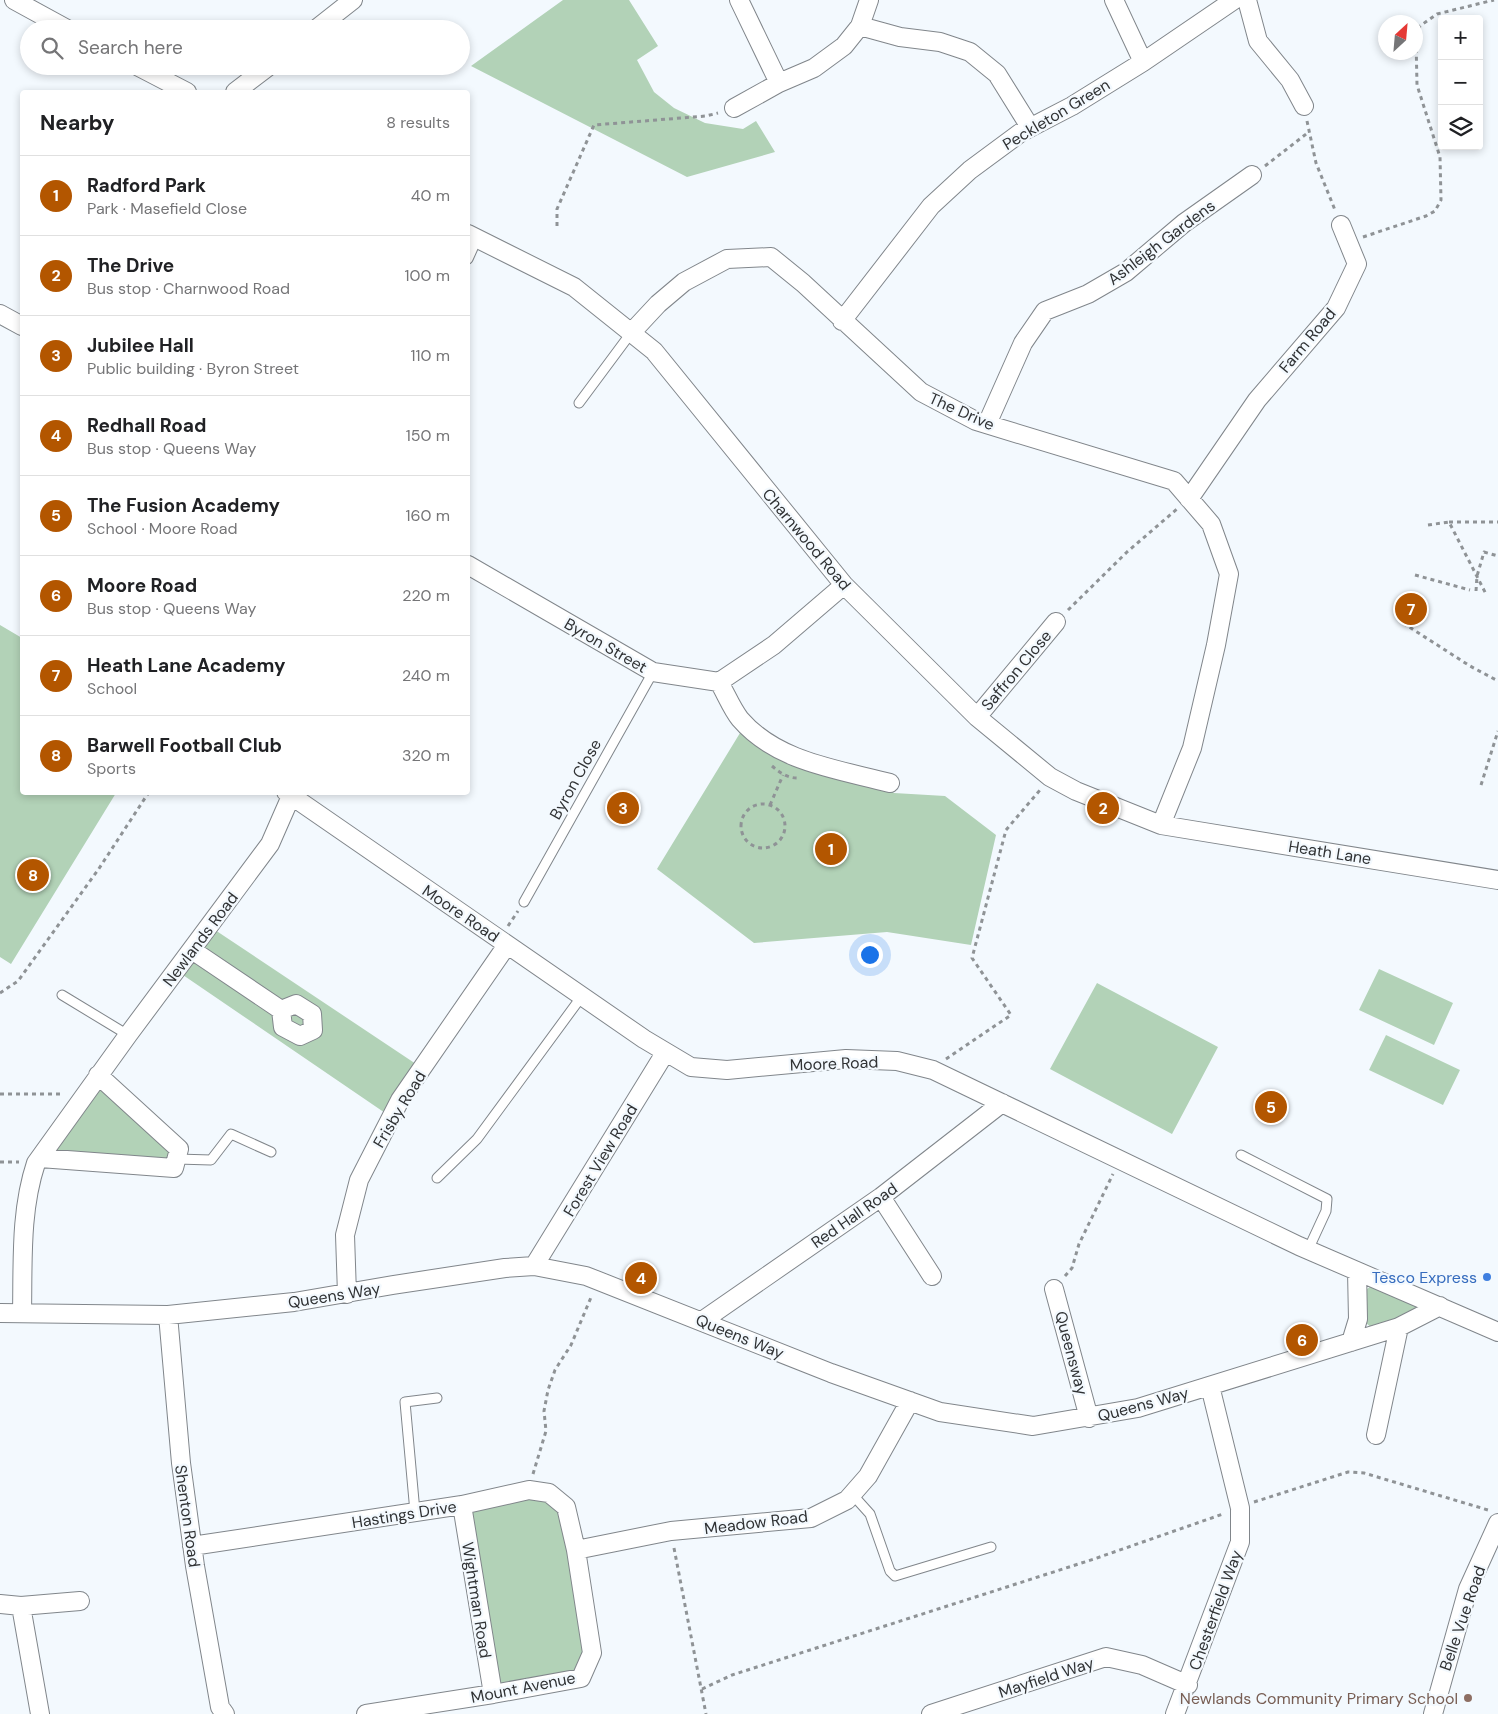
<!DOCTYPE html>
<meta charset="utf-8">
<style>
:root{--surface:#fff;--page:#f6f6f6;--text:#202124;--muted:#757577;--line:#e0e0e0;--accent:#b35600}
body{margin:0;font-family:"DM Sans",sans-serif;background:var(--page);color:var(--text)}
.controls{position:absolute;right:15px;top:15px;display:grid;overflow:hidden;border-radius:5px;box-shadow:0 2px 8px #0003}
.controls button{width:45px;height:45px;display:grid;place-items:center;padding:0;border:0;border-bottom:1px solid var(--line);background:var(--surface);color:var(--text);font:25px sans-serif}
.compass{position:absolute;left:1378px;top:15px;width:45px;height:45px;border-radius:50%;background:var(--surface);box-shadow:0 2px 8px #0003;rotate:26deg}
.you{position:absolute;left:869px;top:954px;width:18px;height:18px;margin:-12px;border:4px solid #fff;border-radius:50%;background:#1a73e8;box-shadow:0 0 0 8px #1a73e833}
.badge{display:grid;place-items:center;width:32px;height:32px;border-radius:50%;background:var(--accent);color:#fff;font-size:16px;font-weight:700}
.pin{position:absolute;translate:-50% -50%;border:2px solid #fff;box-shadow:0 1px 5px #0006}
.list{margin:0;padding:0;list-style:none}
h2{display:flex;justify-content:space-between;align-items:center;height:65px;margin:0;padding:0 20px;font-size:21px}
h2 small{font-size:16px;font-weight:400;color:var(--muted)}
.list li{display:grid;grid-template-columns:32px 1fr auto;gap:15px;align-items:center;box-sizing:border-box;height:80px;padding:0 20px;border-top:1px solid var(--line)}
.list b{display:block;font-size:19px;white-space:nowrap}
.list p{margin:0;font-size:16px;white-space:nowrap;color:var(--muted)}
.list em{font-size:16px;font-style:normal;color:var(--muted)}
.icon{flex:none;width:28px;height:28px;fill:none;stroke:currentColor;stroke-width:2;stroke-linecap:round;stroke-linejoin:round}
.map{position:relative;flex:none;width:1498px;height:1714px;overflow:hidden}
.search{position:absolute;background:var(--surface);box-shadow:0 2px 8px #0003;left:20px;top:20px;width:450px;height:55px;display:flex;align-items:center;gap:12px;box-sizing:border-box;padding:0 18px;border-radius:28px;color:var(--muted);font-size:19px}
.panel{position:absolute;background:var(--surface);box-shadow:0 2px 8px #0003;left:20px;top:90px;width:450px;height:705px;border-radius:5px}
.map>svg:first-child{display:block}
.green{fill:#b2d2b7}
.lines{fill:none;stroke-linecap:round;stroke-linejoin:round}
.lane-casing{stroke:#81868b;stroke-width:11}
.street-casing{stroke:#81868b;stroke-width:20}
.path{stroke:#8f9396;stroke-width:3;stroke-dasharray:4 4;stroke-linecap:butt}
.lane{stroke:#fff;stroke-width:9}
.street{stroke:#fff;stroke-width:18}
.shop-dot{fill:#3f7fe0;stroke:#f3f9fe;stroke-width:2}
.education-dot{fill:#8d6e63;stroke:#f3f9fe;stroke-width:2}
.labels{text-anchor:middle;stroke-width:4.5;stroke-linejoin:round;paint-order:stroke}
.street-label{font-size:16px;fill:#303234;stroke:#f3f9fe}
.shop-label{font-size:16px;fill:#366cbe;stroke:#f3f9fe;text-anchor:end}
.education-label{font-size:16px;fill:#785e54;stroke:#f3f9fe;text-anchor:end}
</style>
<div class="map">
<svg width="1498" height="1714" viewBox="0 0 1498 1714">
<rect width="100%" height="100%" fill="#f3f9fe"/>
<!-- green -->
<path class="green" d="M563,0H629L658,46L637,60L654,92L674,108L705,123L743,129L756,121L775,152L687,177L471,66Z
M0,625L22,638V792L116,793L11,964L0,957Z
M740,733L794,764L889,789L894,793L945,796L996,835L971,945L887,932L754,943L657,869Z
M209,926L419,1066L391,1117L180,973Z
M1379,969L1453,1003L1434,1045L1359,1010Z
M1097,983L1218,1047L1172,1134L1050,1069Z
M1386,1035L1460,1070L1443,1105L1369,1070Z
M98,1075L179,1149L174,1168L36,1163Z
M1376,1282L1426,1307L1373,1329L1366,1323L1367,1289Z
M529,1490L566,1507L592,1653L581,1678L493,1694L462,1505Z"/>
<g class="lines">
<!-- lane casing -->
<g class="lane-casing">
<path id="lane" d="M468,259L477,239
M579,403L631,333
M524,902L653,672
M62,995L128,1035
M1241,1155L1327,1199L1326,1211L1308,1250
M177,1159L211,1160L231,1134L271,1152
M437,1178L477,1139L582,996
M852,1494L870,1514L890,1571L895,1576L991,1547
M415,1512L405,1402L437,1398"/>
</g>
<!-- street casing -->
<g class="street-casing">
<path id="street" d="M14,0L67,29
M739,0L779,83
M1114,0L1143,62
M1247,0L1258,41L1290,80L1304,106
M860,26L900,37L940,42L970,52L997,74L1030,127
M316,29L353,0
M137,66L187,92
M235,92L269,66
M734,108L779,83L814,68L844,46L860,26L869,0
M468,234L574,287L654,351L844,585L977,717L1050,777L1076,791L1161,825L1498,880
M0,314L22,326
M842,321L931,206L970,170L1020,133L1072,106L1143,62L1234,0
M631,333L658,304L684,282L727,259L771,257L803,283L921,392L976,421L1174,481L1211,524L1229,574L1216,645L1192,748L1161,825
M987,424L1023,343L1045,311L1088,294L1126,272L1184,223L1252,175
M1189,499L1257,400L1336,308L1357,264L1341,225
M468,565L653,672L719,682L774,645L844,585
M719,682C726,694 732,709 740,719C777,762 837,769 890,783
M977,717L1056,622
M286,792L644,1039L691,1067L727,1070L846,1059L897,1061L933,1070L1299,1246L1498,1332
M192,950L281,1010L296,1004L312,1014L313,1030L300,1036L283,1027L281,1010
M40,1158L174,1168L179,1149L98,1075
M881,1197L932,1276
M534,1266L665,1053
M1054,1289L1089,1418
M347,1294L345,1235L359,1180L400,1100L507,945
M0,1313L168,1315L294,1302L393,1285L505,1268L534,1266L586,1276L831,1373L940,1412L1033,1426L1138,1408L1399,1327L1440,1306
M22,1313C23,1263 20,1211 36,1163L128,1035L270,844L291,796
M168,1315L181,1463L195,1566L220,1707L225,1714
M702,1321L881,1197L1002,1103
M1351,1342L1358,1319L1357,1271
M1376,1435L1399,1327
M462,1505L493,1694
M192,1546L462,1505L529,1490L549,1493L566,1507L576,1550L592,1653L581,1678L493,1694L366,1714
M576,1550L671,1531L811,1518L847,1500L868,1476L910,1401
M0,1604L21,1606
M40,1714L21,1606L80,1601
M931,1714L1106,1657L1142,1665L1188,1685
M1175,1714L1240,1542V1508L1210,1386
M1433,1714L1468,1589L1498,1523"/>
</g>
<!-- path -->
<path class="path" d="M1307,121L1316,163L1335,210
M1265,166L1310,131
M557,226V209L594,125L706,116L718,113
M1363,237L1426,216L1435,211L1441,200L1440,157L1417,85L1416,39L1420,26L1437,14L1494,0
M1449,522H1498
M1428,525L1449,522L1486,594
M1415,575L1470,590
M1476,591L1477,576L1484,552L1498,556
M1068,610L1127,552L1177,509
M1403,623L1470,666L1498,681
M772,766C780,773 789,779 800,778
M1481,785L1498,731
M741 826a22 22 0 1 1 44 0a22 22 0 1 1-44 0Z
M770,805L783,775
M508,926L518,911
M0,993L18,981L98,870L149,792
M946,1059L1011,1015L972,958L1006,830L1040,790
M0,1094H64
M0,1162H19
M1065,1276L1072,1268L1079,1244L1113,1174
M533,1474L546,1431L544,1411L548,1390L555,1370L571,1345L592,1295
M1254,1502L1348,1472L1364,1473L1488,1510
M674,1548L706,1714
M702,1689L732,1675L1094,1559L1223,1514"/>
<!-- lane -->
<use href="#lane" class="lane"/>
<!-- street -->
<use href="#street" class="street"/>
</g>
<!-- markers -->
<circle class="shop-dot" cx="1487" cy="1277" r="5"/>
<circle class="education-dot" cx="1468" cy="1698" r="5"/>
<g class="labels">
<!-- street labels -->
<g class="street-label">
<text transform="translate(1056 114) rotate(-31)" y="6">Peckleton Green</text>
<text transform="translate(1161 242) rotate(-37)" y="6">Ashleigh Gardens</text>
<text transform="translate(1307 340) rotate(-50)" y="6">Farm Road</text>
<text transform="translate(962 411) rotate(24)" y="6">The Drive</text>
<text transform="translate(807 539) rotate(50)" y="6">Charnwood Road</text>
<text transform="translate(606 645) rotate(30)" y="6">Byron Street</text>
<text transform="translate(1016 670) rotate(-50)" y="6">Saffron Close</text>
<text transform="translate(575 779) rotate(-61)" y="6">Byron Close</text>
<text transform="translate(1330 852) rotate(9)" y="6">Heath Lane</text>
<text transform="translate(461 913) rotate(34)" y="6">Moore Road</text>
<text transform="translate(200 939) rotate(-53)" y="6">Newlands Road</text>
<text transform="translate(834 1063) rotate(-2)" y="6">Moore Road</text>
<text transform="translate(399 1109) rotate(-59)" y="6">Frisby Road</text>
<text transform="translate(600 1160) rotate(-59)" y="6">Forest View Road</text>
<text transform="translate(854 1215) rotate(-35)" y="6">Red Hall Road</text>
<text transform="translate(334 1295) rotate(-9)" y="6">Queens Way</text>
<text transform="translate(740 1336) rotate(22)" y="6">Queens Way</text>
<text transform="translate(1072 1353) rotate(75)" y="6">Queensway</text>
<text transform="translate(1143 1404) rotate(-15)" y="6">Queens Way</text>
<text transform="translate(404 1514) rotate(-9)" y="6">Hastings Drive</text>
<text transform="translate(188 1516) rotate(82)" y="6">Shenton Road</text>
<text transform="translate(756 1522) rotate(-7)" y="6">Meadow Road</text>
<text transform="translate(477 1600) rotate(81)" y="6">Wightman Road</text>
<text transform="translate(1215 1610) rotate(-70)" y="6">Chesterfield Way</text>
<text transform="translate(1462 1618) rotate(-71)" y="6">Belle Vue Road</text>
<text transform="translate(1046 1677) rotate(-18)" y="6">Mayfield Way</text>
<text transform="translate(523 1687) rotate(-11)" y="6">Mount Avenue</text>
</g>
<!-- shop labels -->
<g class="shop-label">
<text x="1477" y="1283">Tesco Express</text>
</g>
<!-- education labels -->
<g class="education-label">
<text x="1458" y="1704">Newlands Community Primary School</text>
</g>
</g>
</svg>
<div class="controls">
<button>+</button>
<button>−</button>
<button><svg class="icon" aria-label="layers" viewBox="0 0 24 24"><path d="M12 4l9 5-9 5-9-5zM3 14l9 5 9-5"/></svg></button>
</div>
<svg class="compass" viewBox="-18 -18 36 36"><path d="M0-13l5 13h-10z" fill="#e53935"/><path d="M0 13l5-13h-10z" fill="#757577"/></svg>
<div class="you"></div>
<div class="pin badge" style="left:831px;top:849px">1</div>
<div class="pin badge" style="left:1103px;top:808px">2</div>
<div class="pin badge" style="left:623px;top:808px">3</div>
<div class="pin badge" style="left:641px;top:1278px">4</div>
<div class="pin badge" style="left:1271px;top:1107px">5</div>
<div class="pin badge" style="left:1302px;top:1340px">6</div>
<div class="pin badge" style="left:1411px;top:609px">7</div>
<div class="pin badge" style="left:33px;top:875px">8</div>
<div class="search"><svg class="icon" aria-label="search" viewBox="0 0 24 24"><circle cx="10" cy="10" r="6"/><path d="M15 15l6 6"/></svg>Search here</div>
<section class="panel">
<h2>Nearby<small>8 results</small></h2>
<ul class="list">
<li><span class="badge">1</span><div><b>Radford Park</b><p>Park · Masefield Close</p></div><em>40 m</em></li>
<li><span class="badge">2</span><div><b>The Drive</b><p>Bus stop · Charnwood Road</p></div><em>100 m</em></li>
<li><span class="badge">3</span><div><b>Jubilee Hall</b><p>Public building · Byron Street</p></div><em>110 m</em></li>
<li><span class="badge">4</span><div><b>Redhall Road</b><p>Bus stop · Queens Way</p></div><em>150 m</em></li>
<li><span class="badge">5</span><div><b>The Fusion Academy</b><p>School · Moore Road</p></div><em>160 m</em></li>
<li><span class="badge">6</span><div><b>Moore Road</b><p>Bus stop · Queens Way</p></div><em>220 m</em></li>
<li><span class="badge">7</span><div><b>Heath Lane Academy</b><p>School</p></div><em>240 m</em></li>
<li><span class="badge">8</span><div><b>Barwell Football Club</b><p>Sports</p></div><em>320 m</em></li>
</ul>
</section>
</div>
